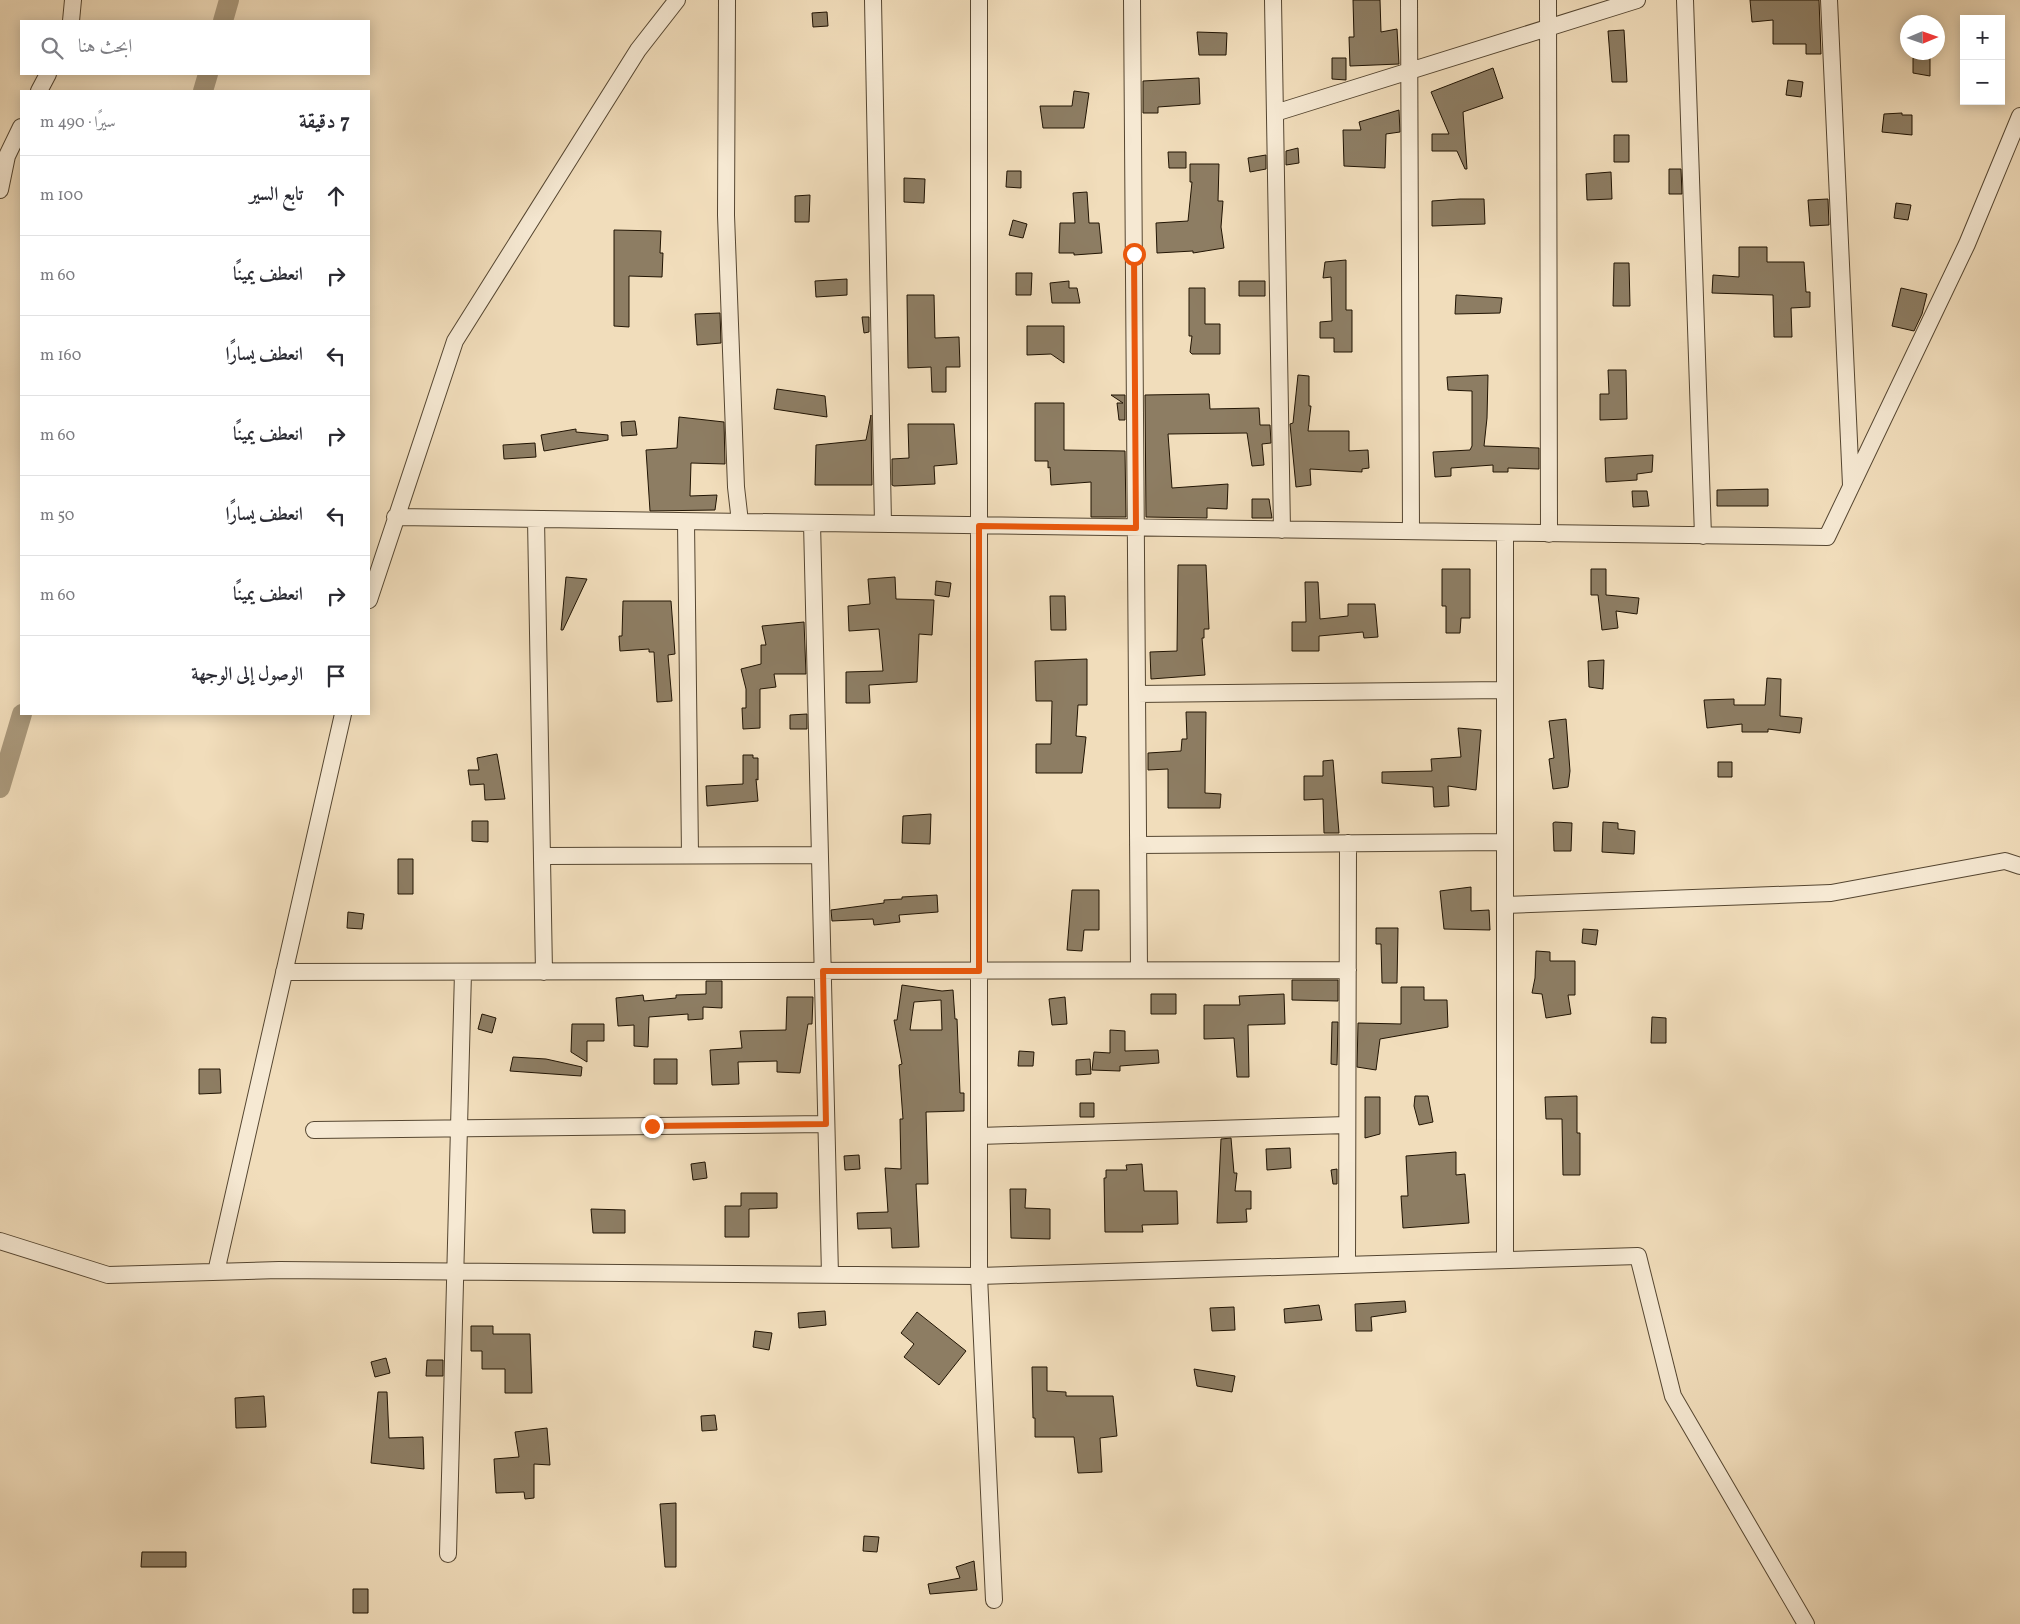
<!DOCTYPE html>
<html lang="ar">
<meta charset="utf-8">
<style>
:root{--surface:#fff;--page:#f7f7f7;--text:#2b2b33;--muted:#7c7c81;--line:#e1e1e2}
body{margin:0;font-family:Vollkorn,Amiri,serif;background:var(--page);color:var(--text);direction:rtl}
.controls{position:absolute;right:15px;top:15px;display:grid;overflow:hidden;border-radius:0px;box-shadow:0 2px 12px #0003}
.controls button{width:45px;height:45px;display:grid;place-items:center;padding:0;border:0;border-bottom:1px solid var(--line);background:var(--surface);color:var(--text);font:25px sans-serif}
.compass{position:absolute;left:1900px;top:15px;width:45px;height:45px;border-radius:50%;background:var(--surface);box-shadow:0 2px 12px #0003;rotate:88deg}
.stop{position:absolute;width:15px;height:15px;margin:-11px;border:4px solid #ea580c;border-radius:50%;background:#fff}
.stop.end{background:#ea580c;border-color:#fff;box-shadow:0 1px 5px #0008}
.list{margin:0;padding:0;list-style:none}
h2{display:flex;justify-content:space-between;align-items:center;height:65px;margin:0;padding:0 20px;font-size:21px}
h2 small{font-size:16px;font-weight:400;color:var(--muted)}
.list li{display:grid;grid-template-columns:32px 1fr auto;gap:15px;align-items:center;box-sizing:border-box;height:80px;padding:0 20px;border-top:1px solid var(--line)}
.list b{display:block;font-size:19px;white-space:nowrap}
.list em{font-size:16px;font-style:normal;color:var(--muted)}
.icon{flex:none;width:28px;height:28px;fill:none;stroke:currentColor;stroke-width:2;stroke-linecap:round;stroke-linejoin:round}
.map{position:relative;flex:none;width:2020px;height:1624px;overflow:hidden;direction:ltr}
.search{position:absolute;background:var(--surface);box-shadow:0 2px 12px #0003;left:20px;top:20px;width:350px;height:55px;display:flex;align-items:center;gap:12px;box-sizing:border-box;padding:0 18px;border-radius:0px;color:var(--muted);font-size:19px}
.panel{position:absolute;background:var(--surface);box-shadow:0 2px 12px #0003;left:20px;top:90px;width:350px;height:625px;border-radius:0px;direction:rtl}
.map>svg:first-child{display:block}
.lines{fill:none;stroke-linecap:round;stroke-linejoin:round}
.canal{stroke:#aa997c;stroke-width:20}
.building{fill:#8d7d63;stroke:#211403;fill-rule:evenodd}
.street-casing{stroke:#554631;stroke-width:18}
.street{stroke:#f6e9d3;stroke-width:16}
.route{stroke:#ea580c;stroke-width:6}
</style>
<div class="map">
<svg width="2020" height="1624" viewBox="0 0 2020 1624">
<rect width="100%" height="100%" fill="#f1ddbb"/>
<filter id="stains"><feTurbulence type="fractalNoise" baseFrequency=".004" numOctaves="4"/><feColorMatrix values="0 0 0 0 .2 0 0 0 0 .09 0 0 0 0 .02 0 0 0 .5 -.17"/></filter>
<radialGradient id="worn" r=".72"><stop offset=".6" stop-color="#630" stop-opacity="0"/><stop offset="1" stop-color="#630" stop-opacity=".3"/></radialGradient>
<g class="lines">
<!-- canal -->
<path class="canal" d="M223,21L229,0
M203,91L208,74
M0,788L22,714"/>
</g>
<!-- building -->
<path class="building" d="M1353,0H1380L1381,32L1397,29L1399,64L1350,66L1349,37H1354Z
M1750,0H1819L1821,54H1806V44H1773V20L1752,22Z
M827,12L828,26L813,27L812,13Z
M1624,30L1627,82H1612L1608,31Z
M1197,32L1227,33L1226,55H1199Z
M1332,58H1346V80L1332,79Z
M1913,58H1930V76L1913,73Z
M1493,68L1503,98L1463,112L1467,169H1465L1457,151H1432V134H1449L1431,92Z
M1199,78L1200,104L1158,107V113H1143V81Z
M1788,80L1803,82L1801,97L1786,95Z
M1074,91L1089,93L1084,128H1043L1040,106H1072Z
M1399,110L1400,132L1386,134L1385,168L1344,166L1343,130H1361L1359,122Z
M1902,113V115H1912V135L1882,132L1884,114Z
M1614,135H1629V162H1614Z
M1298,148L1299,163L1286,165V151Z
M1168,152H1186V168H1169Z
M1266,155V169L1250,172L1248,158Z
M1190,164H1219L1218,201H1223L1221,227L1224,248L1193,253V251L1157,253L1156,223L1188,221L1192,182H1190Z
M1669,169H1681L1682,194H1669Z
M1007,171H1021V188L1006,187Z
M1611,172L1612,199L1587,200L1586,174Z
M904,178L925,179L924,203L904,202Z
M1087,192L1089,223H1099L1102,253L1074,255V253H1059L1060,223H1075L1073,193Z
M810,195L809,222H795V196Z
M1460,199H1484L1485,224L1432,226V201Z
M1828,199L1829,225L1810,226L1808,200Z
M1896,203L1911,205L1908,220L1894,218Z
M1013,220L1027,224L1023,238L1009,235Z
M614,230L661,231L660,253H663L662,277L629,276V327L614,326Z
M1739,247H1767V262H1804L1806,292H1810V307L1791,308L1792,337H1774L1773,295L1712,293L1713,275L1739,277Z
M1346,260V310H1352V352H1334V338H1320V322L1332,321L1331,277L1323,278L1325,262Z
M1614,263H1629L1630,306H1613Z
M1016,273H1032L1031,295H1016Z
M847,279V295L816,297L815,281Z
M1069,281V288H1077L1080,303H1052L1050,283Z
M1239,281H1265V296H1239Z
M1189,288H1205V324H1220V354H1192L1190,352L1192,336H1189Z
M1901,288L1927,294L1922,314L1914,331L1892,326Z
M907,295H934L935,338L959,337L960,367H946V392H932L931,367L908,368Z
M1456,295L1502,298L1500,313L1455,314Z
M720,313L721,343L697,345L695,314Z
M862,317H869V332L864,333Z
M1027,326H1064V363L1051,354L1027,355Z
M1608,370H1626L1627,419L1600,420V394H1609Z
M1298,375L1309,376V406H1311L1308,431H1349V451L1368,450L1369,468L1362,469V472L1310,469L1311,485L1296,487L1290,424L1293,423Z
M1488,375L1487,418L1484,446L1539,448V469L1508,468V472H1493V465L1451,468V476L1435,477L1433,452L1470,450L1472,446V391L1448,390L1447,377Z
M777,389L825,396L827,417L774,409Z
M1209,394L1210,409L1259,408L1260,425H1270L1271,443L1262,444L1264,465L1252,466L1247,433L1168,434L1172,488L1228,484L1227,509L1207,508V518L1146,517L1145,395Z
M1111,395H1125V420H1119L1117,403H1123Z
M1035,403H1064V450L1125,451L1126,517H1091V482L1051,485L1050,467L1048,468V461H1035Z
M871,415L872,485H815L816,445L866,440Z
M679,417L724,422L725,464L691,463L690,496L717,495L715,510L650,511L646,450L677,448Z
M635,421L637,435L622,436L621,422Z
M908,424H954L957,464L934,466L935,484L894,486L892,485V459L909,458Z
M576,429V432L608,435V440L544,451L541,435Z
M535,443L536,457L504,459L503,445Z
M1653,455L1652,472L1637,474V480L1606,482L1605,458Z
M1768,489V506H1717V490Z
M1632,491H1647L1649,506L1633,507Z
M1252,499H1269L1272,518H1252Z
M1178,565H1206L1209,629H1204V638H1202L1205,675L1151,679L1150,652L1177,651Z
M1442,569H1470V618H1461L1460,633H1446V606H1442Z
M1591,569H1606V595L1639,598L1637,614L1616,611L1618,628L1602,630L1598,595H1591Z
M566,577L587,579L563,630H561Z
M895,577L896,599L934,600L932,635L919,634L917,682L869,685L870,703H846V672L883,671L879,629L849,631L848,606L870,604L868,579Z
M936,581L951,583L949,597L935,595Z
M1305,582H1318L1320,619L1348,616V604H1375L1378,637L1364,638L1363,632L1319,636V651H1292V622H1306Z
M1050,596H1065L1066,630H1051Z
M623,601H671L675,654L668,655L672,701L657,702L654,652H649V649L620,651L619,636H622Z
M804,622L806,674H774L776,687L760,689V728L743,729L742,708H746V689L741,669L761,664V645H766L762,626Z
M1087,659V705H1078L1076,736L1086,737L1082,773H1036V744H1051L1052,701H1036L1035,661Z
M1604,660L1603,689L1589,687L1588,661Z
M1767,678L1781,679L1780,716L1802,718L1800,733L1768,729V732H1742V724L1707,728L1704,700L1734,699V705H1765Z
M1186,712H1206L1205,793L1221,794L1220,808H1168V769L1148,770V753L1181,751L1182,739H1187Z
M807,714V729H790V715Z
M1566,719L1570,771L1568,787L1553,789L1549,759L1554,758L1549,721Z
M1458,728L1481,730L1476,790L1448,786L1449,806L1434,807L1433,787L1382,783V772L1432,771L1431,759L1461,757Z
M497,754L505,799L485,800L484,784L470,785L468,770H479L477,758Z
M743,755H753V758H758V780L756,779L758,801L707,806L706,786L743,784Z
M1333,760L1339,833H1324L1323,799L1304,800V776H1323V761Z
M1718,762H1732V777H1718Z
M931,814L930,844L902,843L903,816Z
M472,821H488V842L472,841Z
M1555,822L1572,823L1571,851H1554L1553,823Z
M1603,822L1618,823V829L1635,831L1634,854L1602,852Z
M398,859H413V894H398Z
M1471,887V911L1489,910L1490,930L1444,929L1440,891Z
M1072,890H1099V930H1084L1082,951L1067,950Z
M937,895L938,912L899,915L900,922L874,925L873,919L832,921L831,910L884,903V900L902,899V897Z
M348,912L364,914L362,929L347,928Z
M1376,928H1398L1397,983H1382L1381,944H1376Z
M1583,929L1598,930L1596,945L1582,943Z
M1536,951L1550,952V961H1575V995H1568L1571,1014L1546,1018L1542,994L1532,993L1535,978Z
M1292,980H1338V1001L1292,1000Z
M706,981H722V1008L703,1007V1019L688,1020V1014L649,1017L648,1047L634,1046V1025L618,1026L616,998L643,995L644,1001L676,998V995L706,994Z
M902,985L942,991L953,990L955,1019H957L960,1093H964V1111L926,1112L928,1184H916L919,1247L892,1248L891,1228L858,1229L857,1213L888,1212L885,1168L901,1169L900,1119H903L899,1065L902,1064L894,1020H897ZM941,1000L942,1030H910L914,1002Z
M1401,987H1424V1000H1447L1448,1027L1380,1039L1376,1070L1357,1067L1358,1023L1401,1024Z
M1151,994H1176V1014H1151Z
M1284,994L1285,1024L1248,1025L1249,1077H1237L1234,1038L1204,1039V1005H1240L1239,996Z
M787,997H813L812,1024H808L800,1073L777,1072V1061L738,1062L739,1084L712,1085L710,1050L742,1048L740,1031L786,1030Z
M1065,997L1067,1024L1052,1025L1049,999Z
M482,1014L496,1018L492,1033L478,1029Z
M1652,1017L1666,1018V1043H1651Z
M1332,1022H1338L1337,1065L1331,1064Z
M572,1024H604V1041H587V1062L571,1052Z
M1110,1030L1125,1031V1051L1158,1050L1159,1063L1120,1066V1071L1092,1070L1094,1052L1110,1053Z
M1019,1051L1034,1052L1033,1066H1018Z
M513,1057L546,1059L582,1067L581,1076L510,1071Z
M654,1059H677V1084H654Z
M1090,1059L1091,1074L1076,1075V1060Z
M199,1069H220L221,1093L199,1094Z
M1415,1096H1428L1433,1122L1419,1125L1414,1106Z
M1577,1096V1133H1580V1175H1563L1562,1119H1546L1545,1097Z
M1365,1097H1380V1134L1365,1138Z
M1080,1103H1094V1117H1080Z
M1231,1138L1234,1173H1237L1235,1191H1251V1209H1246L1247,1222L1217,1223L1221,1139Z
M1290,1148L1291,1168L1267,1170L1266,1149Z
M1456,1152V1175L1465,1174L1469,1223L1403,1228L1401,1196H1408L1406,1156Z
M859,1155L860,1169L845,1170L844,1156Z
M705,1162L707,1178L693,1180L691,1164Z
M1142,1164L1144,1191H1177L1178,1224L1142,1225L1143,1232H1105L1104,1178H1106V1170H1127L1126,1165Z
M1337,1169V1184H1333L1331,1170Z
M1010,1189H1026L1025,1208L1050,1209V1239L1011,1238Z
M741,1193H777V1208L749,1209V1237H725V1206H741Z
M591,1209L625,1210V1233H593Z
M1405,1301L1406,1312L1371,1317L1372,1331H1356L1355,1304Z
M1319,1305L1322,1320L1285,1323L1284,1309Z
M1234,1307L1235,1330L1212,1331L1210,1308Z
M825,1311L826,1325L799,1328L798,1313Z
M917,1312L966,1351L939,1385L904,1357L914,1344L901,1333Z
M471,1326H493V1334H530L532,1393H505V1369H482V1351H471Z
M755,1331L772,1333L769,1350L753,1347Z
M386,1358L390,1373L375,1377L371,1362Z
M427,1360H443V1376H426Z
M1032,1367H1047V1391L1066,1392V1396H1113L1117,1436L1100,1438L1102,1472L1078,1473L1074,1437H1035V1418H1033Z
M1194,1369L1235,1376L1232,1392L1197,1386Z
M378,1392H387L389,1438L423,1437L424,1469L371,1463Z
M264,1396L266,1427L236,1428L235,1398Z
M715,1415L717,1430L702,1431L701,1416Z
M547,1428L550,1465L534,1464V1498L525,1499L524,1492L496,1493L494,1459L519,1457L515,1432Z
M676,1503V1567H665L660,1504Z
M864,1536L879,1537L877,1552L863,1551Z
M142,1552H186V1567H141Z
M974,1561L977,1590L930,1594L928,1584L960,1578L956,1567Z
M353,1589H368V1613H353Z"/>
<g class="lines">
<!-- street casing -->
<g class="street-casing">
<path id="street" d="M727,0L726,215L736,487L740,522
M873,0L883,524
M1132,0L1139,970
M1273,0L1282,530
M1409,0L1411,531
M1548,0L1549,534
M1685,0L1703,536
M1829,0L1851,485
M71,21L73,0
M39,91L48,74
M1275,113L1637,0
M0,190L7,156L21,127
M395,517L1827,537L1967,244L2020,116
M536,519L544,972
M686,522L690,855
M812,523L830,1275
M369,600L455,341L638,50L677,0
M1137,694L1505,690
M1138,845L1505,842
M542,856L820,855
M1505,905L1831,893L2005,861L2020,866
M284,972L1348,970
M314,1130L826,1124
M979,1136L1347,1125
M0,1241L108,1275L279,1270L979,1276V0
M1505,1260V533
M1347,1265L1348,843
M216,1272L343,714
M448,1554L463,972
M994,1600L979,1276L1638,1256L1673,1396L1806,1624"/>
</g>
<!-- street -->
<use href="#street" class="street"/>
</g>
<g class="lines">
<!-- route -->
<path class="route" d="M652,1126L826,1124L823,971H979V526L1136,528L1134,254"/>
</g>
<rect width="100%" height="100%" filter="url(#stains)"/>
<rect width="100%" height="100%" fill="url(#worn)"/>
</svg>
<div class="controls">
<button>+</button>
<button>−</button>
</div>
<svg class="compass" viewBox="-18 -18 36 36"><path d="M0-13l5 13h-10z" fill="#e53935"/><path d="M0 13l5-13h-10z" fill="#7c7c81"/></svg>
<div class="stop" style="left:1134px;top:254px"></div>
<div class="stop end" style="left:652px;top:1126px"></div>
<div class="search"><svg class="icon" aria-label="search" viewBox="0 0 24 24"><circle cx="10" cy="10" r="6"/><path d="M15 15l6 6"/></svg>ابحث هنا</div>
<section class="panel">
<h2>7 دقيقة<small>سيرًا · 490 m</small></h2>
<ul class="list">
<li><svg class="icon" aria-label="ahead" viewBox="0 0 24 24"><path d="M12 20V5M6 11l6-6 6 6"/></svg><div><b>تابع السير</b></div><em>100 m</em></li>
<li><svg class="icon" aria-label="right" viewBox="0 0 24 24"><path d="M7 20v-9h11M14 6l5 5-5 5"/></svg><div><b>انعطف يمينًا</b></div><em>60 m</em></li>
<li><svg class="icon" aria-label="left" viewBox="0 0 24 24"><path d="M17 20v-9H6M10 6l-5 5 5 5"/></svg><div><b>انعطف يسارًا</b></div><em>160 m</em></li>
<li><svg class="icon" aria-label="right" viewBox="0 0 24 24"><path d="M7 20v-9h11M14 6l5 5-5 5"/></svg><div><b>انعطف يمينًا</b></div><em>60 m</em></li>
<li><svg class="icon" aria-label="left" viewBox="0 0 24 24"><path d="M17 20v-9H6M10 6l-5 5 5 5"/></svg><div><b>انعطف يسارًا</b></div><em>50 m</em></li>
<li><svg class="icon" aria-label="right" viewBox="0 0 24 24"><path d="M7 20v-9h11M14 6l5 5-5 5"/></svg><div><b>انعطف يمينًا</b></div><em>60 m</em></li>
<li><svg class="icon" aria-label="arrive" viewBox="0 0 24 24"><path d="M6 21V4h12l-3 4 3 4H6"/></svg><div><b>الوصول إلى الوجهة</b></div></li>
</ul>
</section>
</div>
